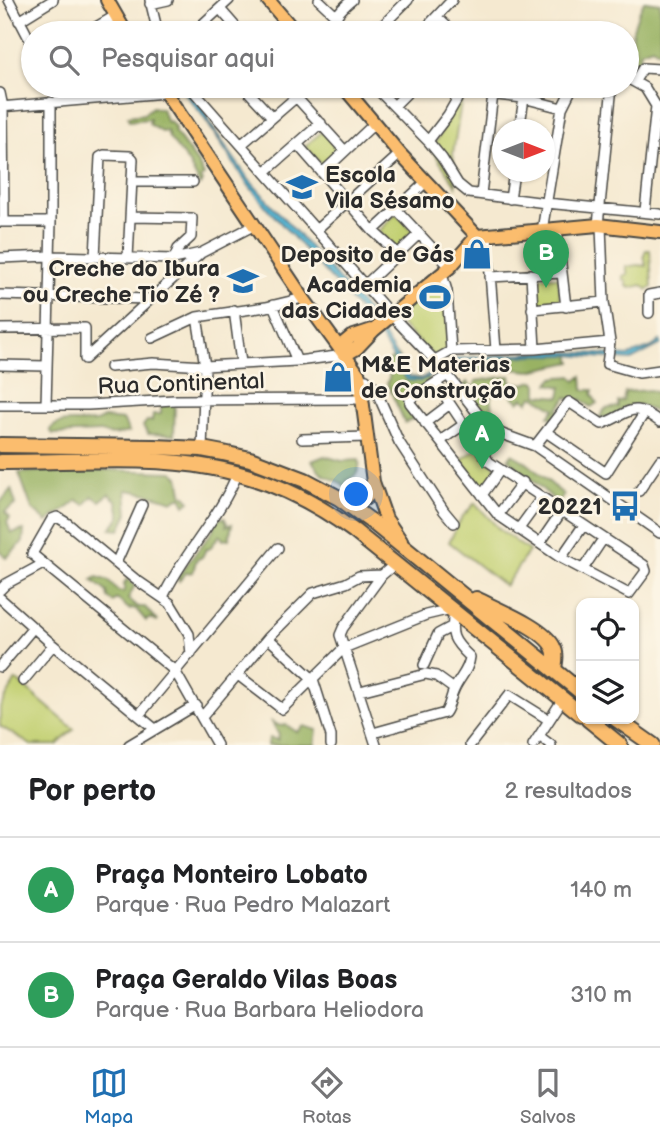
<!DOCTYPE html>
<html lang="pt">
<meta charset="utf-8">
<style>
:root{--surface:#fff;--page:#f2f2f2;--text:#202124;--muted:#757577;--line:#e0e0e0;--accent:#1f6fb2}
body{margin:0;font-family:"Balsamiq Sans",sans-serif;background:var(--page);color:var(--text)}
.controls{position:absolute;right:21px;bottom:21px;display:grid;overflow:hidden;border-radius:14px;box-shadow:0 2px 5px #0004}
.controls button{width:63px;height:63px;display:grid;place-items:center;padding:0;border:0;border-bottom:2px solid var(--line);background:var(--surface);color:var(--text);font:35px sans-serif}
.compass{position:absolute;left:492px;top:119px;width:63px;height:63px;border-radius:50%;background:var(--surface);box-shadow:0 2px 5px #0004;rotate:90deg}
.you{position:absolute;left:357px;top:495px;width:24px;height:24px;margin:-18px;border:5px solid #fff;border-radius:50%;background:#1a73e8;box-shadow:0 0 0 10px #1a73e833}
.badge{display:grid;place-items:center;width:46px;height:46px;border-radius:50%;background:var(--accent);color:#fff;font-size:23px;font-weight:700}
.pin{position:absolute;translate:-50% -58px;filter:drop-shadow(0 2px 4px #0008)}
.pin::after{content:'';position:absolute;top:37px;width:24px;height:21px;background:inherit;clip-path:polygon(0 0,100% 0,50% 100%)}
.list{margin:0;padding:0;list-style:none}
h2{display:flex;justify-content:space-between;align-items:center;height:91px;margin:0;padding:0 28px;font-size:30px}
h2 small{font-size:23px;font-weight:400;color:var(--muted)}
.list li{display:grid;grid-template-columns:46px 1fr auto;gap:21px;align-items:center;box-sizing:border-box;height:105px;padding:0 28px;border-top:2px solid var(--line)}
.list b{display:block;font-size:26px;white-space:nowrap}
.list p{margin:0;font-size:23px;white-space:nowrap;color:var(--muted)}
.list em{font-size:23px;font-style:normal;color:var(--muted)}
.icon{flex:none;width:38px;height:38px;fill:none;stroke:currentColor;stroke-width:2;stroke-linecap:round;stroke-linejoin:round}
.map{position:relative;flex:none;width:660px;height:745px;overflow:hidden}
.search{position:absolute;background:var(--surface);box-shadow:0 2px 5px #0004;left:21px;right:21px;top:21px;height:77px;display:flex;align-items:center;gap:18px;box-sizing:border-box;padding:0 24px;border-radius:38px;color:var(--muted);font-size:26px}
.sheet{height:301px;background:var(--surface)}
nav{display:flex;justify-content:space-around;align-items:center;box-sizing:border-box;height:98px;border-top:2px solid var(--line);background:var(--surface);font-size:19px;color:var(--muted)}
nav a{display:grid;justify-items:center;gap:4px}
nav .on{color:var(--accent)}
.map>svg:first-child{display:block}
.green{fill:#c2d072;stroke:#767e4e;stroke-width:2}
.forest{fill:#99b264;stroke:#626e48;stroke-width:2}
.water{fill:#59bad8;stroke:#427282;stroke-width:2}
.lines{fill:none;stroke-linecap:round;stroke-linejoin:round}
.minor-casing{stroke:#494844;stroke-width:12}
.major-casing{stroke:#494844;stroke-width:16}
.highway-casing{stroke:#494844;stroke-width:18}
.minor{stroke:#fff;stroke-width:9}
.major{stroke:#fbbd6e;stroke-width:12}
.highway{stroke:#fbbd6e;stroke-width:14}
.labels{text-anchor:middle;stroke-width:5;stroke-linejoin:round;paint-order:stroke}
.poi-label{font-size:23px;font-weight:bold;fill:#2b2b2b;stroke:#fcf5e5;text-anchor:end}
.street-label{font-size:23px;fill:#2b2b2b;stroke:#fcf5e5}
</style>
<div class="map">
<svg width="660" height="745" viewBox="0 0 660 745">
<rect width="100%" height="100%" fill="#fcf5e5"/>
<filter id="ink" filterUnits="userSpaceOnUse"><feTurbulence type="fractalNoise" baseFrequency=".0143" numOctaves="2"/><feDisplacementMap in="SourceGraphic" scale="14" xChannelSelector="R" yChannelSelector="G"/><feConvolveMatrix kernelMatrix="1 2 1 2 8 2 1 2 1" color-interpolation-filters="sRGB"/></filter>
<filter id="wash" filterUnits="userSpaceOnUse"><feTurbulence type="fractalNoise" baseFrequency=".00686" numOctaves="4" result="noise"/><feDisplacementMap in="SourceGraphic" scale="28" xChannelSelector="R" yChannelSelector="G"/><feGaussianBlur stdDeviation="1.57" result="paint"/><feColorMatrix in="noise" values="0 0 0 0 0 0 0 0 0 0 0 0 0 0 0 0 0 1.4 0 .05"/><feComposite in="paint" operator="in"/></filter>
<g filter="url(#wash)">
<rect width="100%" height="100%" fill="#f5e9d0"/>
<!-- green -->
<path class="green" d="M460,86H527L525,100L463,91L453,153L456,185L432,150L455,105Z
M323,131L339,150L327,163L322,165L305,146Z
M396,213L415,233L398,248H394L379,231Z
M646,250H650L652,287L648,290L642,285L630,288L627,286V281L624,280L623,276L628,274L626,267L637,265L646,266L644,255Z
M441,274L448,291L449,352L436,358L391,316Z
M536,277H558L561,303L535,305Z
M477,449L497,469L484,489L461,460Z
M475,503L500,530L529,551L505,586L449,542L462,517Z
M16,680L74,729L57,745H31L0,726V707Z"/>
<!-- forest -->
<path class="forest" d="M644,1L660,3V52L652,47L641,51L639,64L629,60C630,37 634,21 644,1Z
M152,107L162,109L167,123L170,121L175,128L174,131L199,165L204,176L201,178L203,182L200,185L188,162L169,138L167,131L162,132L149,124L150,119L129,121L128,116L144,114Z
M397,355L409,377L429,379L433,382L421,390L416,387L407,391V402L417,417L405,423L387,383L390,375L385,364Z
M530,355H570L572,362L530,371L496,367L475,372L471,362Z
M510,376L511,382L524,384L534,381L538,385V395L560,397L562,387L549,384C553,374 563,378 572,376L576,381L582,376L583,390H593L592,395L597,403L591,407L581,399L578,404L567,397L558,409L560,412L554,419L549,416L555,409L533,396L528,402L523,398L519,402L508,392L501,393L496,390L491,396L493,410L530,440L499,429L489,420L483,418L472,398L462,388L467,382L474,389L476,381Z
M650,390L660,394V414L640,405L624,407L616,416L599,418L605,409L618,407V402L623,401L625,392Z
M175,402L174,435L148,434L143,426L147,421H152L153,414H161V403Z
M104,418L123,420L129,432C119,434 110,437 101,432L53,434L50,430C59,417 80,424 95,422C98,422 101,419 104,418Z
M512,454L526,462L564,495L558,503L508,459Z
M324,456L342,461L359,460C361,471 356,476 346,481L348,486L344,487L343,484L322,474L312,461Z
M73,469L173,472L179,477L182,493L190,501L185,505L181,497L173,501C157,496 143,492 126,490L128,513L120,530L110,529L120,517L117,501L109,494L100,501L92,496L85,505L77,500C69,510 57,513 47,522L32,509L19,473Z
M11,489L16,504L5,512L10,518L7,522L11,533L24,530L23,542L6,558L0,551V503Z
M224,517L227,523L226,526L232,524L229,539L223,540L220,535L209,549H206L202,557L196,560L193,572L186,573L179,581L177,577L212,532L217,520Z
M97,577L109,581L118,591L123,592L125,589L124,584L127,579L135,585L128,599L138,607H145L158,622L150,618L146,621L136,609L131,608L130,610L117,599L113,602L108,598L107,592L92,580Z
M272,722L280,726L286,725L297,732L304,726L317,730L315,745H268L269,738L278,740L279,735Z"/>
<!-- water -->
<path class="water" d="M179,86H184L205,111L210,124L249,180L370,314L409,377L420,379L455,359L550,351L628,356L652,347L660,341V345L631,360L570,355H530L457,362L420,381L407,380L372,324L269,210L246,182L201,113Z"/>
</g>
<g filter="url(#ink)">
<g class="lines">
<!-- minor casing -->
<g class="minor-casing">
<path id="minor" d="M9,0L33,46
M150,0L158,33
M319,0L337,17
M150,4L168,0
M220,9L241,33
M437,17L454,33
M19,21L53,0
M86,33L115,16
M193,33L229,0
M331,33C330,20 342,8 352,0
M375,33L408,0
M421,33L452,0
M627,78L645,88L656,106L645,211
M634,82L643,68L660,69
M54,86L62,102
M189,86L392,316L442,368L486,424L502,434L535,446L660,533
M243,86L272,117
M374,86L428,141L442,158L458,184L469,193L546,203L660,214
M462,91L523,98L562,108
M0,93L3,107L4,222
M296,97L345,151
M394,106L414,86
M0,107L165,93
M519,130L526,86
M428,141L448,115L464,87
M242,144L309,86
M297,144L373,231L397,253
M265,172L321,123
M322,173L374,124
M133,182H193
M481,194L493,94
M510,199L514,172
M396,209L450,267
M130,217L192,218L191,237L178,249L174,259
M0,222H51
M598,225L612,86
M601,226L604,302L610,342L607,364L639,373L660,370
M316,230L400,154
M557,230L566,307
M373,231L426,182
M542,231L562,108L573,86
M487,235L496,350
M95,257L100,157L104,155L130,156L133,159L128,258
M0,258L50,256L174,259L201,253L255,225
M442,274L447,291L451,351
M531,274L535,349
M490,277L561,273
M366,284L419,234
M0,295L149,299
M273,305L297,361
M532,309L604,302
M234,310L241,363
M649,313V295L660,293
M197,317L205,366L202,449
M0,329L85,328V359
M152,338L197,317L266,307L303,298
M85,359L200,254
M435,360L451,351L535,349L610,342
M0,365L46,366
M110,367L153,363L205,366L297,361L345,355
M360,378L366,379L374,386L399,442L444,511L454,523
M436,383L489,462L644,565L646,571L629,594L561,558L498,515L410,403V399L448,375
M0,405H88L174,400L363,399
M46,405L51,222V102
M425,423L450,404
M546,432L606,473L645,412
M302,439L367,437
M440,441L463,425
M535,446L569,402L602,424C631,413 630,400 660,422
M639,491L660,460
M482,495L500,470
M498,515L523,482
M518,530L542,497
M540,543L562,511
M561,558L583,526
M116,563L142,505
M583,569L603,539
M0,590L6,584L43,564
M163,597C184,552 220,518 238,472
M0,598L53,645L155,729
M268,638L313,679L331,736V745
M191,654L189,634L170,603L135,579L67,523L57,517L52,519L32,554L175,671L217,745
M424,665L438,634L451,627
M0,667L33,628
M238,675L282,709L344,648L426,615L451,609
M23,681L53,645
M360,691L426,674L436,676L454,689
M139,715L278,548
M202,717L268,638L313,593L346,583L359,576L382,575L395,564
M373,733L445,713C450,706 450,698 454,690C459,678 469,670 470,657C452,640 450,635 454,611
M539,736L551,745
M129,745L196,705
M376,745L340,635L343,628L382,575
M470,745L509,695L549,720
M533,745L563,699"/>
</g>
<!-- major casing -->
<g class="major-casing">
<path id="major" d="M107,0L126,33
M268,0L296,33
M161,86L303,298L359,375L373,482L386,519L401,541
M343,86L400,154L477,236L598,225L660,232
M339,347L351,337L372,330
M345,355L357,348L374,330L450,267L477,236
M341,499C360,504 369,503 373,482"/>
</g>
<!-- highway casing -->
<g class="highway-casing">
<path id="highway" d="M0,445L154,447L202,449L223,453L250,459L305,480L339,498L375,524L581,692
M0,462C137,462 236,443 354,531L581,714
M476,599C495,609 544,628 553,647C557,654 555,662 554,669
M588,719L620,745
M616,719L653,745"/>
</g>
<!-- minor -->
<use href="#minor" class="minor"/>
<!-- major -->
<use href="#major" class="major"/>
<!-- highway -->
<use href="#highway" class="highway"/>
</g>
</g>
<!-- icons -->
<defs>
<g id="school-bare" transform="scale(2.415)"><path d="M0-5L7-2L0 1L-7-2ZM-4 1L0 2.5L4 1V4Q0 6-4 4Z" fill="#1f6fb2" stroke="#fcf5e5" stroke-width="2.5" paint-order="stroke"/></g>
<g id="shop-bare" transform="scale(2.415)"><path d="M-5-2.5h2.3a2.7 3.5 0 0 1 5.4 0H5L5.5 6h-11ZM-1.5-2.5h3a1.5 2.3 0 0 0-3 0Z" fill="#1f6fb2" stroke="#fcf5e5" stroke-width="2.5" paint-order="stroke"/></g>
<g id="stadium-bare" transform="scale(2.415)"><path d="M0-5a6.5 5 0 1 0 0 10a6.5 5 0 1 0 0-10ZM-3.5-1.8h7v3.6h-7Z" fill="#1f6fb2" stroke="#fcf5e5" stroke-width="2.5" paint-order="stroke"/></g>
<g id="bus-bare" transform="scale(2.415)"><path d="M-5-6H5V4H4V6H2V4H-2V6H-4V4H-5ZM-3.5-4V0h7V-4ZM-3.5 1.2v1.5H-2V1.2ZM2 1.2v1.5H3.5V1.2Z" fill="#1f6fb2" stroke="#fcf5e5" stroke-width="2.5" paint-order="stroke"/></g>
</defs>
<g fill-rule="evenodd">
<use href="#school-bare" x="302" y="187"/>
<use href="#shop-bare" x="477" y="254"/>
<use href="#school-bare" x="243" y="281"/>
<use href="#stadium-bare" x="435" y="297"/>
<use href="#shop-bare" x="338" y="377"/>
<use href="#bus-bare" x="625" y="506"/>
</g>
<g class="labels">
<!-- poi labels -->
<g class="poi-label">
<text x="325" y="182" text-anchor="start">Escola<tspan x="325" dy="26">Vila Sésamo</tspan></text>
<text x="454" y="262">Deposito de Gás</text>
<text x="220" y="276">Creche do Ibura<tspan x="220" dy="26">ou Creche Tio Zé ?</tspan></text>
<text x="412" y="292">Academia<tspan x="412" dy="26">das Cidades</tspan></text>
<text x="361" y="372" text-anchor="start">M&amp;E Materias<tspan x="361" dy="26">de Construção</tspan></text>
<text x="602" y="514">20221</text>
</g>
<!-- street labels -->
<g class="street-label">
<text transform="translate(181 383) rotate(-2)" y="8">Rua Continental</text>
</g>
</g>
</svg>
<div class="controls">
<button><svg class="icon" aria-label="locate" viewBox="0 0 24 24"><circle cx="12" cy="12" r="6"/><path d="M12 2v4M12 18v4M2 12h4M18 12h4"/></svg></button>
<button><svg class="icon" aria-label="layers" viewBox="0 0 24 24"><path d="M12 4l9 5-9 5-9-5zM3 14l9 5 9-5"/></svg></button>
</div>
<svg class="compass" viewBox="-18 -18 36 36"><path d="M0-13l5 13h-10z" fill="#e53935"/><path d="M0 13l5-13h-10z" fill="#757577"/></svg>
<div class="you"></div>
<div class="pin badge" style="left:482px;top:469px;background:#2e9e5b">A</div>
<div class="pin badge" style="left:546px;top:288px;background:#2e9e5b">B</div>
<div class="search"><svg class="icon" aria-label="search" viewBox="0 0 24 24"><circle cx="10" cy="10" r="6"/><path d="M15 15l6 6"/></svg>Pesquisar aqui</div>
</div>
<section class="sheet">
<h2>Por perto<small>2 resultados</small></h2>
<ul class="list">
<li><span class="badge" style="background:#2e9e5b">A</span><div><b>Praça Monteiro Lobato</b><p>Parque · Rua Pedro Malazart</p></div><em>140 m</em></li>
<li><span class="badge" style="background:#2e9e5b">B</span><div><b>Praça Geraldo Vilas Boas</b><p>Parque · Rua Barbara Heliodora</p></div><em>310 m</em></li>
</ul>
</section>
<nav>
<a class="on"><svg class="icon" aria-label="map" viewBox="0 0 24 24"><path d="M3 6l6-2 6 2 6-2v14l-6 2-6-2-6 2zM9 4v14M15 6v14"/></svg>Mapa</a>
<a><svg class="icon" aria-label="directions" viewBox="0 0 24 24"><path d="M12 3l9 9-9 9-9-9zM9 14v-3h6M13 9l2 2-2 2"/></svg>Rotas</a>
<a><svg class="icon" aria-label="saved" viewBox="0 0 24 24"><path d="M7 4h10v16l-5-4-5 4z"/></svg>Salvos</a>
</nav>
